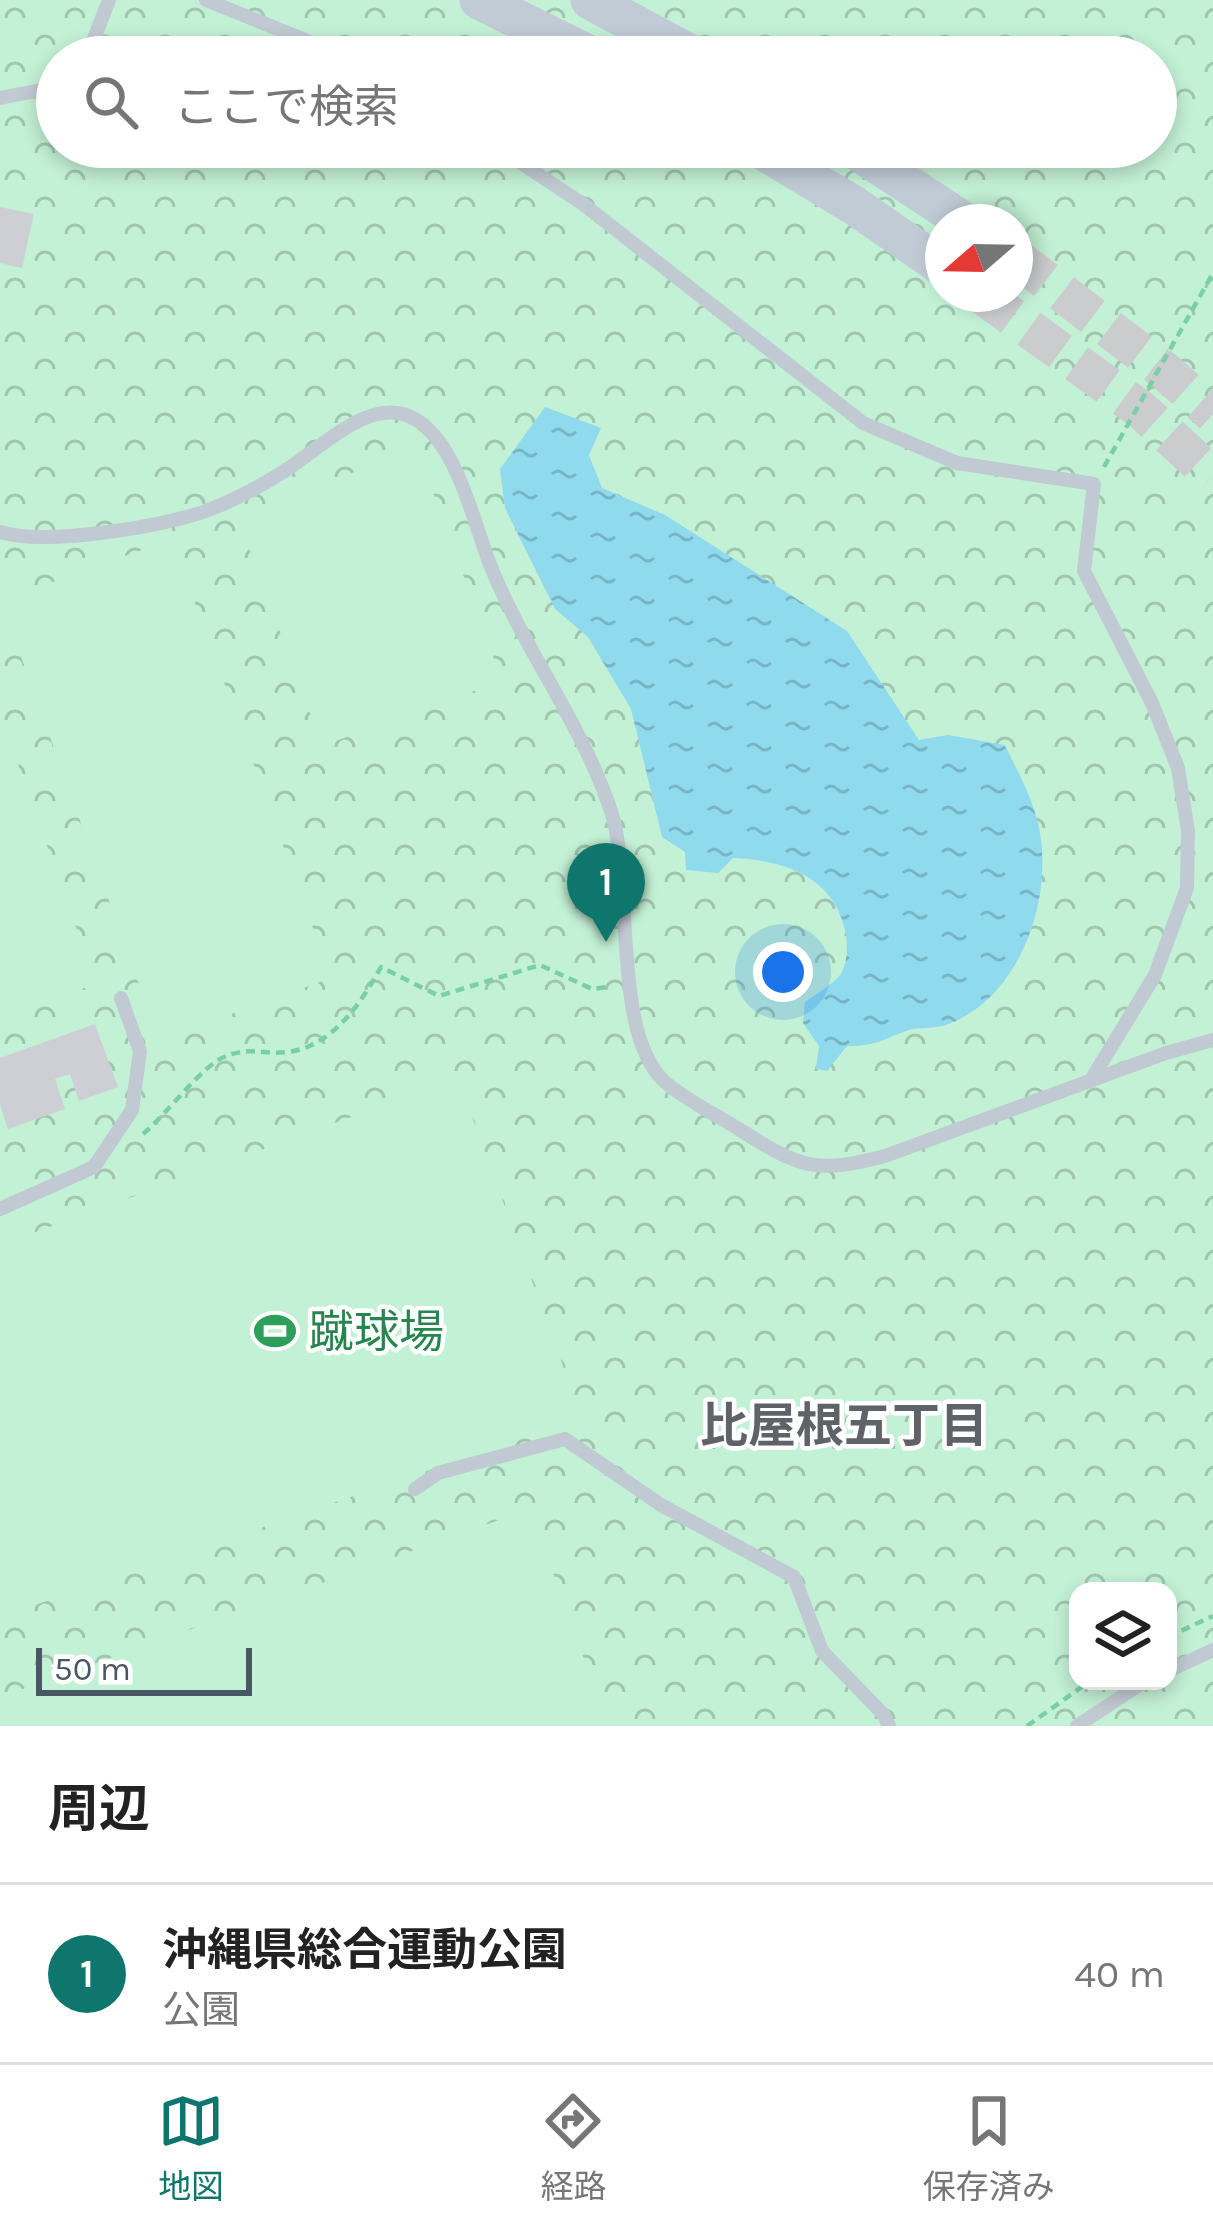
<!DOCTYPE html>
<html lang="ja">
<meta charset="utf-8">
<style>
:root{--surface:#fff;--page:#f2f2f2;--text:#222;--muted:#767676;--line:#e0e0e0;--accent:#0f766e}
body{margin:0;font-family:Karla,"Noto Sans JP",sans-serif;background:var(--page);color:var(--text)}
.controls{position:absolute;right:36px;bottom:36px;display:grid;overflow:hidden;border-radius:24px;box-shadow:0 6px 18px #0003}
.controls button{width:108px;height:108px;display:grid;place-items:center;padding:0;border:0;border-bottom:3px solid var(--line);background:var(--surface);color:var(--text);font:60px sans-serif}
.compass{position:absolute;left:925px;top:204px;width:108px;height:108px;border-radius:50%;background:var(--surface);box-shadow:0 6px 18px #0003;rotate:250deg}
.scale{position:absolute;left:36px;bottom:30px;width:216px;box-sizing:border-box;padding-left:12px;border:6px solid #4a5661;border-top:0;font-size:33px;line-height:42px;white-space:nowrap;color:#4a5661;-webkit-text-stroke:9px #fff;paint-order:stroke}
.you{position:absolute;left:783px;top:972px;width:42px;height:42px;margin:-30px;border:9px solid #fff;border-radius:50%;background:#1a73e8;box-shadow:0 0 0 18px #1a73e833}
.badge{display:grid;place-items:center;width:78px;height:78px;border-radius:50%;background:var(--accent);color:#fff;font-size:39px;font-weight:700}
.pin{position:absolute;translate:-50% -99px;filter:drop-shadow(0 3px 6px #0008)}
.pin::after{content:'';position:absolute;top:63px;width:42px;height:36px;background:inherit;clip-path:polygon(0 0,100% 0,50% 100%)}
.list{margin:0;padding:0;list-style:none}
h2{display:flex;justify-content:space-between;align-items:center;height:156px;margin:0;padding:0 48px;font-size:51px}
h2 small{font-size:39px;font-weight:400;color:var(--muted)}
.list li{display:grid;grid-template-columns:78px 1fr auto;gap:36px;align-items:center;box-sizing:border-box;height:180px;padding:0 48px;border-top:3px solid var(--line)}
.list b{display:block;font-size:45px;white-space:nowrap}
.list p{margin:0;font-size:39px;white-space:nowrap;color:var(--muted)}
.list em{font-size:39px;font-style:normal;color:var(--muted)}
.icon{flex:none;width:66px;height:66px;fill:none;stroke:currentColor;stroke-width:2;stroke-linecap:round;stroke-linejoin:round}
.map{position:relative;flex:none;width:1213px;height:1726px;overflow:hidden}
.search{position:absolute;background:var(--surface);box-shadow:0 6px 18px #0003;left:36px;right:36px;top:36px;height:132px;display:flex;align-items:center;gap:30px;box-sizing:border-box;padding:0 42px;border-radius:66px;color:var(--muted);font-size:45px}
.sheet{height:336px;background:var(--surface)}
nav{display:flex;justify-content:space-around;align-items:center;box-sizing:border-box;height:168px;border-top:3px solid var(--line);background:var(--surface);font-size:33px;color:var(--muted)}
nav a{display:grid;justify-items:center;gap:6px}
nav .on{color:var(--accent)}
.map>svg:first-child{display:block}
.park{fill:url(#park-crowns);fill-rule:evenodd}
.pitch{fill:#c3f1d5}
.water{fill:url(#water-ripples)}
.building{fill:#cdcfd5}
.lines{fill:none;stroke-linecap:round;stroke-linejoin:round}
.secondary-tunnel{stroke:#caccce;stroke-width:39;stroke-dasharray:39 20;stroke-linecap:butt}
.path{stroke:#7ad0a6;stroke-width:4.5;stroke-dasharray:9 6;stroke-linecap:butt}
.lane{stroke:#c1cad2;stroke-width:14}
.secondary{stroke:#c1cbd6;stroke-width:39}
.labels{text-anchor:middle;stroke-width:9;stroke-linejoin:round;paint-order:stroke}
.leisure-label{font-size:45px;fill:#27864d;stroke:#fff;text-anchor:start}
.neighbourhood-label{font-size:48px;font-weight:bold;fill:#5f6368;stroke:#fff}
</style>
<div class="map">
<svg width="1213" height="1726" viewBox="0 0 1213 1726">
<defs>
<pattern id="park-crowns" width="20" height="18" patternUnits="userSpaceOnUse" patternTransform="scale(3)"><rect width="20" height="18" fill="#c3f1d5"/><path d="M2 6a3 3 0 1 1 6 0M12 15a3 3 0 1 1 6 0" fill="none" stroke="#a0c6b0"/></pattern>
<pattern id="water-ripples" width="26" height="14" patternUnits="userSpaceOnUse" patternTransform="scale(3)"><rect width="26" height="14" fill="#90daee"/><path d="M2 4q2-2 4 0t4 0M15 11q2-2 4 0t4 0" fill="none" stroke="#78b4c4"/></pattern>
</defs>
<rect width="100%" height="100%" fill="#f5f3f3"/>
<!-- park -->
<path class="park" d="M0,0H1213V1726H0ZM57,57H1156V147H57ZM943,222H1015V294H943ZM1078,1591H1168V1681H1078Z"/>
<!-- pitch -->
<path class="pitch" d="M417,449L502,681L322,746L237,515Z
M172,539L331,978L159,1040L1,601Z
M0,713L96,984L0,1017Z
M458,1078L582,1418L0,1617V1245Z
M530,1509L608,1726H0V1697Z"/>
<!-- water -->
<path class="water" d="M545,407L601,428L589,455L602,488L665,515L847,631L919,740L948,735L1005,745C1020,776 1037,806 1041,840C1050,910 1016,1000 946,1025C934,1029 920,1027 909,1030C882,1039 879,1046 847,1046L827,1071L816,1069L819,1046L803,1023L805,1002C815,994 835,984 842,972C847,962 848,946 846,935C836,878 786,860 733,858L718,873L686,870L685,852L662,837L631,709L588,637L555,609L505,508L500,469Z"/>
<!-- building -->
<path class="building" d="M226,38L273,57H218Z
M0,207L34,214L22,268L0,263Z
M95,1024L118,1087L79,1101L70,1074L55,1079L65,1109L8,1129L0,1105V1058Z"/>
<g class="lines">
<!-- secondary-tunnel -->
<path class="secondary-tunnel" d="M1015,257L1166,372L1213,414
M981,294L1140,409L1213,476"/>
<!-- path -->
<path class="path" d="M1104,467L1213,273
M143,1134C166,1115 202,1066 224,1057C249,1046 264,1055 288,1052C333,1046 361,1003 381,967L439,996L540,965L592,989L607,987
M1168,1637L1213,1616
M1027,1726L1090,1681"/>
<!-- lane -->
<path class="lane" d="M206,0L347,57
M87,57L109,0
M0,98L57,87
M497,147L583,204L863,423L957,463L1094,484L1084,571L1152,703L1178,768L1188,831L1187,888L1155,975L1091,1080
M0,532C45,546 160,527 206,511C233,501 261,486 286,470C320,449 370,395 413,418C457,441 473,522 491,567C525,651 582,724 611,811C634,882 611,1033 665,1082C687,1101 717,1115 742,1131C800,1168 817,1174 885,1156L1166,1053L1213,1040
M0,1209L94,1167L132,1110L140,1051L121,998
M415,1489L438,1473L565,1439L661,1505L794,1577L822,1651L884,1715L889,1726
M1168,1671L1213,1650
M1077,1726L1145,1681"/>
<!-- secondary -->
<path class="secondary" d="M479,0L594,57
M590,0L696,57
M757,147L855,206L943,267
M851,147L965,222"/>
</g>
<!-- icons -->
<defs>
<g id="stadium-bare" transform="scale(3.24)"><path d="M0-5a6.5 5 0 1 0 0 10a6.5 5 0 1 0 0-10ZM-3.5-1.8h7v3.6h-7Z" fill="#2e9e5b" stroke="#fff" stroke-width="2.5" paint-order="stroke"/></g>
</defs>
<g fill-rule="evenodd">
<use href="#stadium-bare" x="275" y="1331"/>
</g>
<g class="labels">
<!-- leisure labels -->
<g class="leisure-label">
<text x="309" y="1347">蹴球場</text>
</g>
<!-- neighbourhood labels -->
<g class="neighbourhood-label">
<text x="844" y="1442">比屋根五丁目</text>
</g>
</g>
</svg>
<div class="controls">
<button><svg class="icon" aria-label="layers" viewBox="0 0 24 24"><path d="M12 4l9 5-9 5-9-5zM3 14l9 5 9-5"/></svg></button>
</div>
<svg class="compass" viewBox="-18 -18 36 36"><path d="M0-13l5 13h-10z" fill="#e53935"/><path d="M0 13l5-13h-10z" fill="#767676"/></svg>
<div class="scale">50 m</div>
<div class="you"></div>
<div class="pin badge" style="left:606px;top:942px">1</div>
<div class="search"><svg class="icon" aria-label="search" viewBox="0 0 24 24"><circle cx="10" cy="10" r="6"/><path d="M15 15l6 6"/></svg>ここで検索</div>
</div>
<section class="sheet">
<h2>周辺<small></small></h2>
<ul class="list">
<li><span class="badge">1</span><div><b>沖縄県総合運動公園</b><p>公園</p></div><em>40 m</em></li>
</ul>
</section>
<nav>
<a class="on"><svg class="icon" aria-label="map" viewBox="0 0 24 24"><path d="M3 6l6-2 6 2 6-2v14l-6 2-6-2-6 2zM9 4v14M15 6v14"/></svg>地図</a>
<a><svg class="icon" aria-label="directions" viewBox="0 0 24 24"><path d="M12 3l9 9-9 9-9-9zM9 14v-3h6M13 9l2 2-2 2"/></svg>経路</a>
<a><svg class="icon" aria-label="saved" viewBox="0 0 24 24"><path d="M7 4h10v16l-5-4-5 4z"/></svg>保存済み</a>
</nav>
